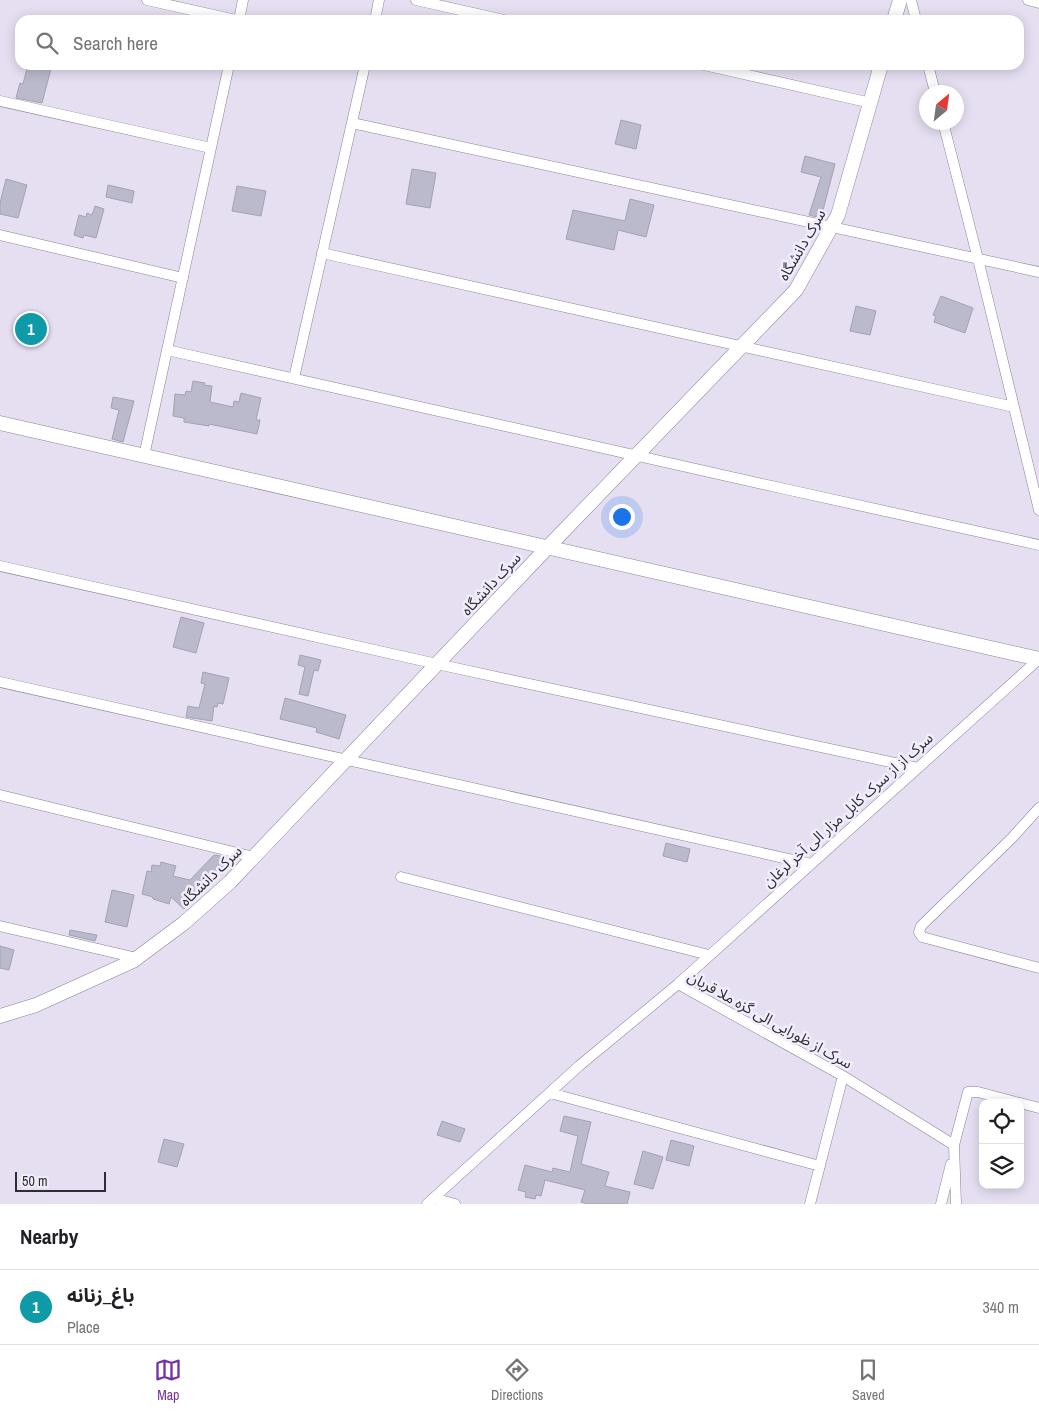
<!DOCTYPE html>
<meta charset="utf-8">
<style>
:root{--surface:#fff;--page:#f6f6f6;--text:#202124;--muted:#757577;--line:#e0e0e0;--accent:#7531a5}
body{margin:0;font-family:"Archivo Narrow","Noto Sans Arabic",sans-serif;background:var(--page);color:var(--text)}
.controls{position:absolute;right:15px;bottom:15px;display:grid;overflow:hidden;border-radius:10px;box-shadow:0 2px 12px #0003}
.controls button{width:45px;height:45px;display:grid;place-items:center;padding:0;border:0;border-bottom:1px solid var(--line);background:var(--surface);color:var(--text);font:25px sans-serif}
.compass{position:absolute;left:919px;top:85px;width:45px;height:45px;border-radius:50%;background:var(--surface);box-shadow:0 2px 12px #0003;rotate:29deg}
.scale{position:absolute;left:15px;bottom:12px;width:91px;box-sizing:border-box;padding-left:5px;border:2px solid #2f2c33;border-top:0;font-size:14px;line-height:18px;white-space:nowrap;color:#2f2c33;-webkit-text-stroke:4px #f2edfc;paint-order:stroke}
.you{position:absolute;left:621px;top:516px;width:18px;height:18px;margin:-12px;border:4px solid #fff;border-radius:50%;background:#1a73e8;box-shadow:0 0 0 8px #1a73e833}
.badge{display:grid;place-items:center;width:32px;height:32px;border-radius:50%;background:var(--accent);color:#fff;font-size:16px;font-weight:700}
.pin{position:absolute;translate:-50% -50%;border:2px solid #fff;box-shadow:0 1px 5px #0006}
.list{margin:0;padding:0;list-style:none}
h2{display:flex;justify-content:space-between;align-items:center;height:65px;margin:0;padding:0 20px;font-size:21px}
h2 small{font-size:16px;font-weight:400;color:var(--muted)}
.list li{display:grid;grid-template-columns:32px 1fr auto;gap:15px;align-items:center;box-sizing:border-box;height:75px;padding:0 20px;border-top:1px solid var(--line)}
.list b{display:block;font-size:19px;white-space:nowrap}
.list p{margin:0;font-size:16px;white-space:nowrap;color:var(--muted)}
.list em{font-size:16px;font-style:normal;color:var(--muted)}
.icon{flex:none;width:28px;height:28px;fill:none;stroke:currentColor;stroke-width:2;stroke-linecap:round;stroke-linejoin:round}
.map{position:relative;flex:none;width:1039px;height:1204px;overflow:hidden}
.search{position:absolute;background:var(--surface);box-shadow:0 2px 12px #0003;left:15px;right:15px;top:15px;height:55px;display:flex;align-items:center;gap:12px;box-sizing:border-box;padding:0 18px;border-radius:15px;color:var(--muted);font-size:19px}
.sheet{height:140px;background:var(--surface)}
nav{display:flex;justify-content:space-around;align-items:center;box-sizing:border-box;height:70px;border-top:1px solid var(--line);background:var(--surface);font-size:14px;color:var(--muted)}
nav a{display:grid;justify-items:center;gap:2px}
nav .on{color:var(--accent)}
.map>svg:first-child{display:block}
.building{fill:#bbbacc;stroke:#a3a1b3}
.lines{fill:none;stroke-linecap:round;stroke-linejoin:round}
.street-casing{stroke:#898394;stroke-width:11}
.secondary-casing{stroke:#898394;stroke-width:15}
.street{stroke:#fff;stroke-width:10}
.secondary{stroke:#fff;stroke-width:14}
.labels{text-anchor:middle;stroke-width:5;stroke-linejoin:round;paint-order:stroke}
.street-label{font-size:15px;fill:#2f2c33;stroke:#f2edfc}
</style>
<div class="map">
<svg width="1039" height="1204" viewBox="0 0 1039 1204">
<rect width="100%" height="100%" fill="#e6dff2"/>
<!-- building -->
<path class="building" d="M28,65H52L42,103L16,98L20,83L23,84Z
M621,120L641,125L636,149L615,144Z
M805,156L835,164L821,218L809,215L821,177L801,172Z
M412,169L436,173L430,208L406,204Z
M6,179L27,185L18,218L0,214V203Z
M108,185L134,191L132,203L106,197Z
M237,186L266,191L261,216L232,211Z
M630,199L654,205L646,237L618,230L614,250L566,239L573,210L625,221Z
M95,206L104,209L96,238L84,235L83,238L74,235L79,215L86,217L87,213L92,215Z
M941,296L973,308L965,333L934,322L936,316L933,315Z
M856,306L876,311L870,335L850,331Z
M193,381L205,383L204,385L212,386L210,402L233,407L234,401L239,402L241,393L261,398L256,420H260L257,434L209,424V426L184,422V418L173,416L175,394L185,395L186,391L191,392Z
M113,397L134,401L123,442L112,439L119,410L111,408Z
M181,617L204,623L196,653L173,647Z
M300,655L321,660L318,671L314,670L308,696L299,694L305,667L298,665Z
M203,672L229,678L223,704L218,703L217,707L214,706L212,721L186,717L188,706L199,708L205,684L201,683Z
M285,698L346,715L339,739L316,732L317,728L280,719Z
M666,843L690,849L687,862L663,856Z
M214,855L227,857V865L184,909L171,897L169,904L153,899V897L142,894L147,871L151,872L152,865L160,866L161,862L176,866L173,876L190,880Z
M112,890L134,895L127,927L105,922Z
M70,930L97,935L95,941L69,935Z
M0,946L14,950L9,970L0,968Z
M564,1116L591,1122L581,1164L609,1172L605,1186L630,1192L627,1204H588L581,1202L585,1190L545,1180L541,1196L536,1195L535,1199L525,1197L526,1192L518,1190L525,1165L552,1172L553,1168L570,1172L578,1136L560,1131Z
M442,1121L465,1129L460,1142L437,1135Z
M164,1139L184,1144L177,1167L158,1162Z
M671,1140L694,1146L689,1166L666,1160Z
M643,1151L663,1157L653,1189L634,1184Z"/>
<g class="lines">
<!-- street casing -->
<g class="street-casing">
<path id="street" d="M147,0L236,20
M416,0L504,20
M911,0L916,20
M1028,0L1039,3
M239,20L243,0
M375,20L379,0
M704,65L871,103
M928,65L935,92
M0,101L211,148
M943,122L978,259L1039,510
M352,123L1039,272
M0,235L183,278
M322,253L1014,407
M167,350L785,489L1039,545
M294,378L365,65
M144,456L229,65
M0,566L437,664L918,768
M0,682L811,864
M0,795L254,857
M1039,808L1012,838L921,926L919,932L922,937L1039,968
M401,877L709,955
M0,926L137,958
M678,984L843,1076L954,1145L956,1204
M550,1093L820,1166
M1020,1103L1039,1108
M954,1145L968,1092H978L1019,1103
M433,1198L455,1204
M427,1204L579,1066L678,984L1039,659
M810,1204L843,1076
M941,1204L951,1164"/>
</g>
<!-- secondary casing -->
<g class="secondary-casing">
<path id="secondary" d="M894,20L900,0
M0,423L1039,659
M0,1016L36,1005L133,961L184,923L230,882L547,548L796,290L838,215L881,65"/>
</g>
<!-- street -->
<use href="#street" class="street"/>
<!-- secondary -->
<use href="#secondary" class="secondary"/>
</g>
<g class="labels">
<!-- street labels -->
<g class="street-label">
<text transform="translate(802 245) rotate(-60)" y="5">سرک دانشگاه</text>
<text transform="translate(491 584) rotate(-47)" y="5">سرک دانشگاه</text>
<text transform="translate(848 810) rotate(-42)" y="5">سرک از از سرک کابل مزار الی آخر لرغان</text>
<text transform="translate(211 876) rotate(-44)" y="5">سرک دانشگاه</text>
<text transform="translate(770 1020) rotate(29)" y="5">سرک از ظورایی الی گزه ملا قربان</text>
</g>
</g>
</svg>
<div class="controls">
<button><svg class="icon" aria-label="locate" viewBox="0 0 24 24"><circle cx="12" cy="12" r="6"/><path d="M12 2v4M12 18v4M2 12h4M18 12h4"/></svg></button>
<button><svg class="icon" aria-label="layers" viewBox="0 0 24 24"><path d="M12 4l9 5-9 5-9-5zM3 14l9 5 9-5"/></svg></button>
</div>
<svg class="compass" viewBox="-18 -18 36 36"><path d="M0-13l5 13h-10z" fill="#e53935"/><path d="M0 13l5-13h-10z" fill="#757577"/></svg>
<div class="scale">50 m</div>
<div class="you"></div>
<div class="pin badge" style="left:31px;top:329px;background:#0f9aa8">1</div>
<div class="search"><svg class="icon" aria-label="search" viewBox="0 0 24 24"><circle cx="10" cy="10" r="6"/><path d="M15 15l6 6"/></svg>Search here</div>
</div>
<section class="sheet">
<h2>Nearby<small></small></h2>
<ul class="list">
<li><span class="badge" style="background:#0f9aa8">1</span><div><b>باغ_زنانه</b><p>Place</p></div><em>340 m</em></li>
</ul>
</section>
<nav>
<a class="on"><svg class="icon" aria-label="map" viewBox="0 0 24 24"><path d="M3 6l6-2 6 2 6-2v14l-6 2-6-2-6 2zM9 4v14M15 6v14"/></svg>Map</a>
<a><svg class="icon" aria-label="directions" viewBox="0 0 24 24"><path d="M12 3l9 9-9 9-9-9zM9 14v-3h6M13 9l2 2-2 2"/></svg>Directions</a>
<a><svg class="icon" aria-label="saved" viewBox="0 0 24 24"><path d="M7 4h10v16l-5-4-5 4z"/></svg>Saved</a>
</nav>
